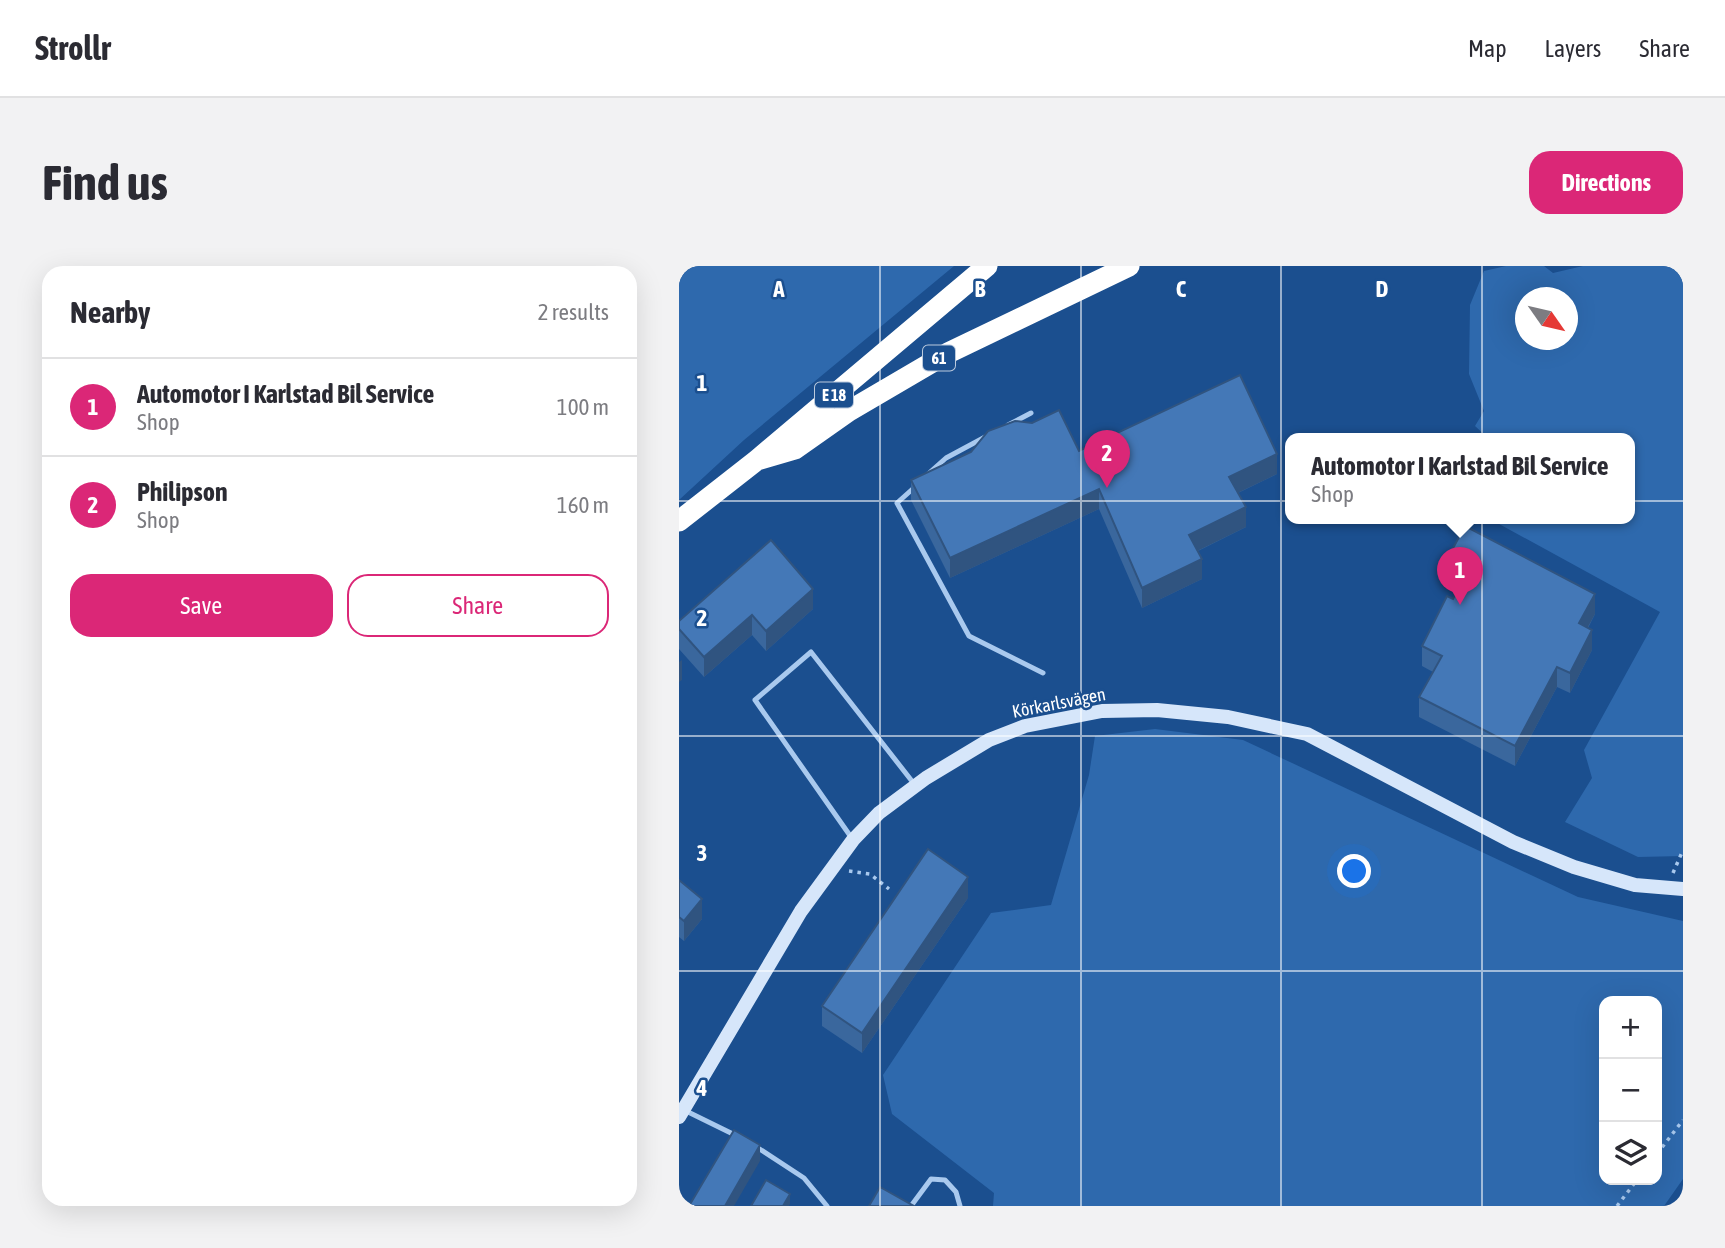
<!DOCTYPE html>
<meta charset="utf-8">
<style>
:root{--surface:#fff;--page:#f2f2f3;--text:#2b2b33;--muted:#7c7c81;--line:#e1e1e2;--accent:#db2777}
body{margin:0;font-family:"Asap Condensed",sans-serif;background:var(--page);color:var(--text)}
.controls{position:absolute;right:21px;bottom:21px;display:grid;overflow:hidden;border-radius:14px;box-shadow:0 7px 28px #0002}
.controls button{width:63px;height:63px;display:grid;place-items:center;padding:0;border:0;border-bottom:2px solid var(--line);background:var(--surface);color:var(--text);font:35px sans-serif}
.compass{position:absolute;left:836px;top:21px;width:63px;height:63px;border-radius:50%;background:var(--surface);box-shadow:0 7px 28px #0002;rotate:124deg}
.you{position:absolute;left:676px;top:606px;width:24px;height:24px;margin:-18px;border:5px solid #fff;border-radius:50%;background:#1a73e8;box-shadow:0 0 0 10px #1a73e833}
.badge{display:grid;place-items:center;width:46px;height:46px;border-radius:50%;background:var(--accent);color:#fff;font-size:23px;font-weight:700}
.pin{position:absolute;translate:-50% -58px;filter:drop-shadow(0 2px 4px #0008)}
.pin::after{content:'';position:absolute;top:37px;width:24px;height:21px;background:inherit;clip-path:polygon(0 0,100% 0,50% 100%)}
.popup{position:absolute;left:606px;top:167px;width:350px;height:91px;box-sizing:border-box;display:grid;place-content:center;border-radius:14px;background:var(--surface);filter:drop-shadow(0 2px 5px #0005);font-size:23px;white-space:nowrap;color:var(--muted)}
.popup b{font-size:26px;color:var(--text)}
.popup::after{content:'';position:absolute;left:50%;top:100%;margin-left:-14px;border:14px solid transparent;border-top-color:var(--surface)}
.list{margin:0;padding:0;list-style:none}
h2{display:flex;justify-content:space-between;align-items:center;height:91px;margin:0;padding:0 28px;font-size:30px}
h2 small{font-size:23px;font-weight:400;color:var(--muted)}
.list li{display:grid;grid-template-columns:46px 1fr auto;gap:21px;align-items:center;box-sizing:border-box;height:98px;padding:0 28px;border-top:2px solid var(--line)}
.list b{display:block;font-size:26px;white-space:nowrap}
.list p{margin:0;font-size:23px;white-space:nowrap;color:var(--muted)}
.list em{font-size:23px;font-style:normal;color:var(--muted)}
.actions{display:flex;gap:14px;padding:21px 28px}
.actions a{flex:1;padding:16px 0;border:2px solid var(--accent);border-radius:21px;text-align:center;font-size:24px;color:var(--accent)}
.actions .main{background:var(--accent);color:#fff}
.icon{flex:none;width:38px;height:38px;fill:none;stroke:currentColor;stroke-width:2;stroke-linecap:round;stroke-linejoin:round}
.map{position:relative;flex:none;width:1004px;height:940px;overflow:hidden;border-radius:21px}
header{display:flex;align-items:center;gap:42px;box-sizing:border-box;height:98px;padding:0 35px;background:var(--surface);border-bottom:2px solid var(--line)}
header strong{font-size:33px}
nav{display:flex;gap:38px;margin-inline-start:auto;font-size:24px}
.intro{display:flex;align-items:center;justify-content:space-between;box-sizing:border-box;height:168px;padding:0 42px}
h1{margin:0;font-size:49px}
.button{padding:18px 32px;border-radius:21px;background:var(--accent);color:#fff;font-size:24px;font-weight:700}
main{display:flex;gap:42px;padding:0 42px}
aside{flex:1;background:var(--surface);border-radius:21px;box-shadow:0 7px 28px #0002}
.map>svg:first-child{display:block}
.green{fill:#2e69ad;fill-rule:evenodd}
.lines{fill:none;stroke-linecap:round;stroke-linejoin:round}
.path{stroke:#a9c9ee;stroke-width:3.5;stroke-dasharray:3.5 5;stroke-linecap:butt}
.lane{stroke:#a9c9ee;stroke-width:5}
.secondary{stroke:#d6e6fa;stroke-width:14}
.highway{stroke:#fff;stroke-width:21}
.wall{fill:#3a679d}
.shaded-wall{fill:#305480}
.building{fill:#4478b7;stroke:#305480;stroke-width:2}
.grid{fill:none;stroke:#fff;stroke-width:2;stroke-opacity:0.55}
.labels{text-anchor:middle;stroke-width:5;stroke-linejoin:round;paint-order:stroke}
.shield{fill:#1b4f8f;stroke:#bbcadd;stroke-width:2}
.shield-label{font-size:16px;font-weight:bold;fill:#fff}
.street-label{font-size:18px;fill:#fff;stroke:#1b4f8f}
.grid-label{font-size:23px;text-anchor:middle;font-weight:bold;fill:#fff;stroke:#1b4f8f;stroke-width:5;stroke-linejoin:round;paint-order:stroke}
</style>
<header>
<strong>Strollr</strong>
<nav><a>Map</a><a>Layers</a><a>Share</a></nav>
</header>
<div class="intro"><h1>Find us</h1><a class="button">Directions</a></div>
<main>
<aside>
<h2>Nearby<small>2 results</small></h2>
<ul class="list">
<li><span class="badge">1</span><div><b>Automotor I Karlstad Bil Service</b><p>Shop</p></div><em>100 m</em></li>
<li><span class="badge">2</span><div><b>Philipson</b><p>Shop</p></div><em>160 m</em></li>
</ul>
<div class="actions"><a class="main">Save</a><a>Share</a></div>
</aside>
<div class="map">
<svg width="1004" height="940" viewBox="0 0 1004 940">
<rect width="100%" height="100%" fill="#1b4f8f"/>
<!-- green -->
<path class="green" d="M6,0H275L65,174L0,234V5Z
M827,0H865L874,7L904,0H1004V590L959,591L886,556L913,512L905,484L981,346L811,253H951V173H810L796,160L805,145L790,108L791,39L805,5ZM846,32H888V74H846Z
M476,463L564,474L899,631L1004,655V913L985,940H314L315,927L213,848L204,809L312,647L372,639L410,509L416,470ZM925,735H978V914H925Z"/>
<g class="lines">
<!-- path -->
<path class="path" d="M170,605L191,608L210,623
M994,607L1004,584
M978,888L1004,854
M938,940L958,914"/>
<!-- lane -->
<path class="lane" d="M329,159L352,147
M249,208L267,192L308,170
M237,220L218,237L290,370L364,407
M172,571L76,434L132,386L236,519
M5,844L58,870
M76,880L125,912L148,940
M232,940L252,913L266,914L277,926L281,940"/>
<!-- secondary -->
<path class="secondary" d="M0,851L122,645L174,574L200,547L247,512L310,474L346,460L423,445L478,444L549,451L628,468L834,576L895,601L956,619L1004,623"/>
<!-- highway -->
<path class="highway" d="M78,194L116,183L170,145L269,87L450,0
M0,255L78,194L308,0"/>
</g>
<!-- wall -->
<path class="wall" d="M400,185L598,208L559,227L567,261L519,285L523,313L463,342L420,243L271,312L232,234V214Z
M773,284L916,348L909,362L913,384L891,427L878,421L836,500L740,451V431L754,406L743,400V380L774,333L786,310L773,304Z
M134,343L87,385L73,369L25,411L0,383V355Z
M0,614L23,653L5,675L0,671Z
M289,632L183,787L143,760V740Z"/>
<!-- shaded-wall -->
<path class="shaded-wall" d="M598,188V208L550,231V211Z
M420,223V243L271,312V292Z
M567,241V261L510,289V269Z
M523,293V313L463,342V322Z
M134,323V343L87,385V365Z
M916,328V348L900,377V357Z
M73,349V369L25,411V391Z
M913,364V384L891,427V407Z
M3,394V414L0,416V396Z
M878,401V421L836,500V480Z
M289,611V632L183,787V767Z
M23,633V653L5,675V655Z
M81,879V895L55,940H46Z
M111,928V938L110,940H104Z"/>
<!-- building -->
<path class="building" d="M561,109L598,188L550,211L567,241L510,269L523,293L463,322L420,223L271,292L232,214L292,186L309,165L336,155L353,157L380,144L400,185Z
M786,260L916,328L900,357L913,364L891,407L878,401L836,480L740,431L763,390L743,380L768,330L774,333L795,295L773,284Z
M92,274L134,323L87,365L73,349L25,391L0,363V355Z
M249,583L289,611L183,767L143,740Z
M0,614L23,633L5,655L0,651Z
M55,864L81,879L46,940H10Z
M87,914L111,928L104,940H72Z
M201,921L235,940H190Z"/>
<!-- grid -->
<path class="grid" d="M201,0V940M402,0V940M602,0V940M803,0V940M0,235H1004M0,470H1004M0,705H1004"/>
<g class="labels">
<!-- shield labels -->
<g class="shield">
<rect x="244" y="79.5" width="32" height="25" rx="5"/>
<rect x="136" y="116.5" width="38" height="25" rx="5"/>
</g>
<g class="shield-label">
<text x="260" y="98">61</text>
<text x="155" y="135">E 18</text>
</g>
<!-- street labels -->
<g class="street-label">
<text transform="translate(380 437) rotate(-11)" y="6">Körkarlsvägen</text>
</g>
</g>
<g class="grid-label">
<text x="100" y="31">A</text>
<text x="301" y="31">B</text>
<text x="502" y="31">C</text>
<text x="703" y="31">D</text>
<text x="23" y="125">1</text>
<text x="23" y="360">2</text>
<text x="23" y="595">3</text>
<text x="23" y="830">4</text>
</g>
</svg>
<div class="controls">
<button>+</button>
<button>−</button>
<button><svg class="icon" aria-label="layers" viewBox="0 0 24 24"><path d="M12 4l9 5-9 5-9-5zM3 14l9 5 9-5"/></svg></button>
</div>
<svg class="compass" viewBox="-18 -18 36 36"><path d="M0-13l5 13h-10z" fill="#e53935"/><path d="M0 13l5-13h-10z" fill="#7c7c81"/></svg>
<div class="you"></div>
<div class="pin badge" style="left:781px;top:339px">1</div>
<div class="popup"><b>Automotor I Karlstad Bil Service</b>Shop</div>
<div class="pin badge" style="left:428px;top:222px">2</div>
</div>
</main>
